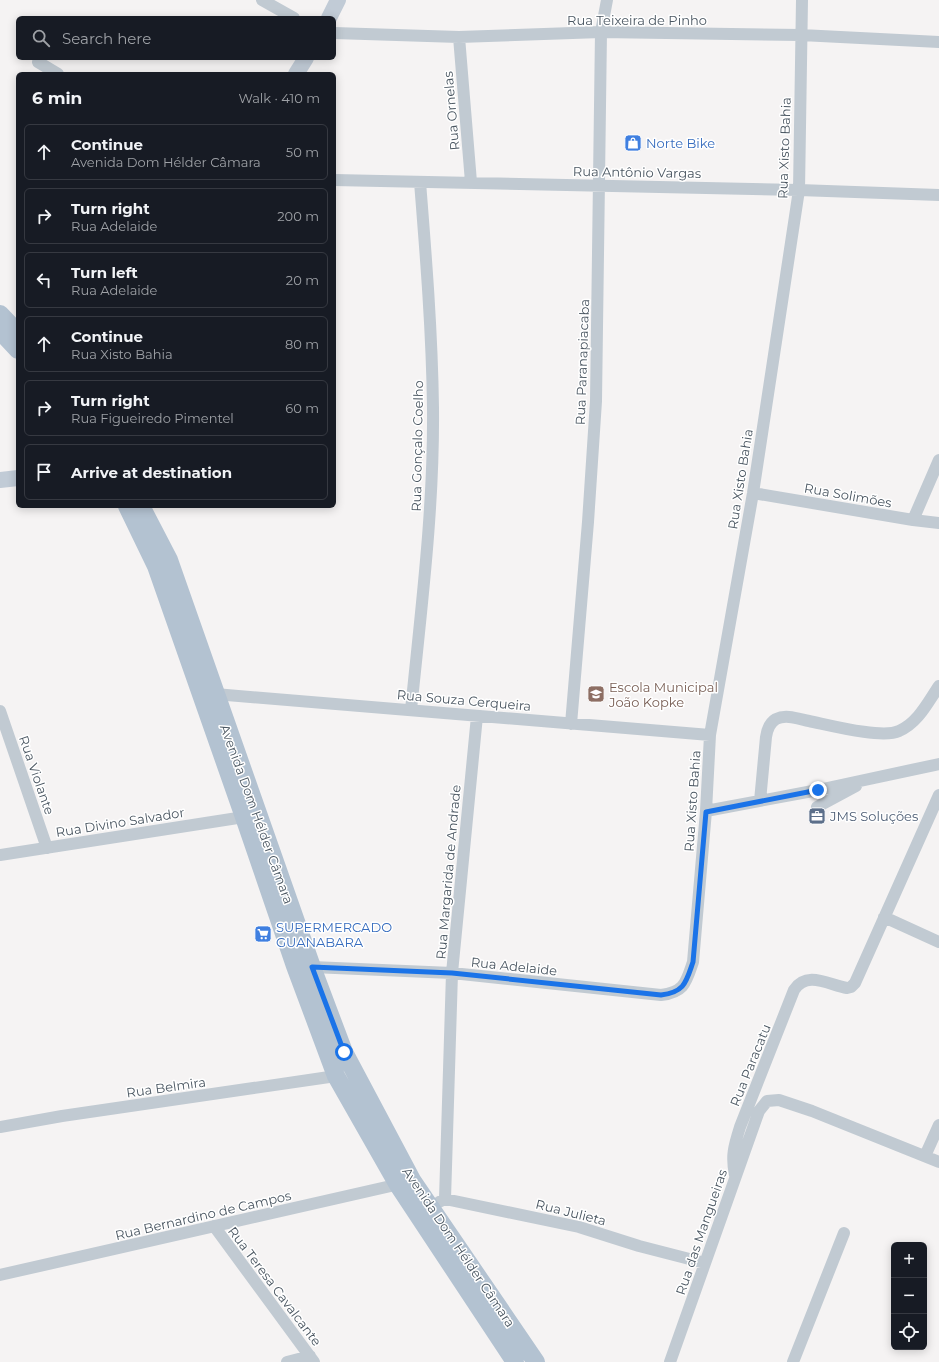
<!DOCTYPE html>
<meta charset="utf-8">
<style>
:root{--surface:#171b24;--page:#242831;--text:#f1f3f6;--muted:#9ea1a6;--line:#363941}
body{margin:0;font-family:Montserrat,sans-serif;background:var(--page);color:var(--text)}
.controls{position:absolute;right:12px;bottom:12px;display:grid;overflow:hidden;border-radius:6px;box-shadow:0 2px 10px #0003}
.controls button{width:36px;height:36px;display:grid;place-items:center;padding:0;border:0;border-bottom:1px solid var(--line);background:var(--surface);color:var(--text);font:20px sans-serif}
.stop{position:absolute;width:12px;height:12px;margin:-9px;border:3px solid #1a73e8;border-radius:50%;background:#fff}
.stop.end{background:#1a73e8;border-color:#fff;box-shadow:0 1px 4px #0008}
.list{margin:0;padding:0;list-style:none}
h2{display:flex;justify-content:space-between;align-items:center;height:52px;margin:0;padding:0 16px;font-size:17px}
h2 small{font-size:13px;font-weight:400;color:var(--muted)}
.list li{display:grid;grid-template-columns:26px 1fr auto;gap:12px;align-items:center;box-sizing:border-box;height:56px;margin:0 8px 8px;padding:0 8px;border:1px solid var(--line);border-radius:6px}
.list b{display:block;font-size:15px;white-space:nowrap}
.list p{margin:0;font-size:13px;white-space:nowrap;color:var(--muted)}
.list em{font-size:13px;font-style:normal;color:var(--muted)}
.icon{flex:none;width:22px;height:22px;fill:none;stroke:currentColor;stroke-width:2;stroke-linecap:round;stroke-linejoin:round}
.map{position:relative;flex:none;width:939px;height:1362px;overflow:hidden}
.search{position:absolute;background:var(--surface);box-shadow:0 2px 10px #0003;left:16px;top:16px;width:320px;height:44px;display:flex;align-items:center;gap:10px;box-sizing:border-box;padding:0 14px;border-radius:6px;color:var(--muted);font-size:15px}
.panel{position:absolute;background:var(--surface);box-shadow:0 2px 10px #0003;left:16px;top:72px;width:320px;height:436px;border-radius:6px}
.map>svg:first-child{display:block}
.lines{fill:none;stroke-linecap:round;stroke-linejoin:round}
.street{stroke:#c1cad2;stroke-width:12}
.secondary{stroke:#c1cbd6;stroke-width:16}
.primary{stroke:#b3c2d1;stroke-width:18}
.route{stroke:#1a73e8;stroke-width:5}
.labels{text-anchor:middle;stroke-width:3;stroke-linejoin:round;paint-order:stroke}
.street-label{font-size:13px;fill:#4a5661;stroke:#fff}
.shop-label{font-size:13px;fill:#366cbe;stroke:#fff;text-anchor:start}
.education-label{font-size:13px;fill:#785e54;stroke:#fff;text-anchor:start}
.service-label{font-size:13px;fill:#4e5e75;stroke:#fff;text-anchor:start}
</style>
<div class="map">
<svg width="939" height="1362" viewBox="0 0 939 1362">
<rect width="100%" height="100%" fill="#f5f3f3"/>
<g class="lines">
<!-- street -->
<path class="street" d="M262,0L294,18
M334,33L459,37L601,32L801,35L939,42
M459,37L471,182
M38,62L58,74
M334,180L799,190L939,195
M753,493L913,520L939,523
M913,520L939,460
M215,694L710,735
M411,710C421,610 434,509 433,408C432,332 426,257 420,182
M0,711L47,848
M571,724L588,522L596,401L601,32L607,0
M760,801L766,737C767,730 769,723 776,719C786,714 799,719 809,721C829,725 882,739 899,731C918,723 928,702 939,686
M817,807L856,786
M706,811L818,790L939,764
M0,855L244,817
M884,917L939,942
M312,967L452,973L661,995C685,992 686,982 693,962L706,811L710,735L753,493L799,190L802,0
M0,1127L62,1116L336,1076
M925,1156L939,1125
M735,1175C731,1156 734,1146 740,1127L794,990C807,970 829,985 847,988L851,987L855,983L939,795
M445,1199L452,973L477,716
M439,1202L445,1199L579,1227L639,1246L705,1263
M214,1226L314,1362
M0,1275L404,1183
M287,1362L310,1356
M670,1362L759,1111L767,1101L779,1100L812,1111L939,1162
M793,1362L844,1233"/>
<!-- secondary -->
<path class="secondary" d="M329,18L338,0
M296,74L306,58
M0,480L18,478"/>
<!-- primary -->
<path class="primary" d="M0,314L18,333
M0,331L18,350
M127,506L156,566L244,817L295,966L336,1076L398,1185L515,1362
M141,506L169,560L312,967L344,1052L412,1180L536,1362"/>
</g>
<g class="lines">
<!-- route -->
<path class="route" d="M344,1052L312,967L452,973L661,995C685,992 686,982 693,962L706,812L818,790"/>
</g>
<!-- icons -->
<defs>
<g id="shop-square" transform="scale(0.9)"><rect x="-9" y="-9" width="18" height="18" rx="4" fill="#3f7fe0" stroke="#fff"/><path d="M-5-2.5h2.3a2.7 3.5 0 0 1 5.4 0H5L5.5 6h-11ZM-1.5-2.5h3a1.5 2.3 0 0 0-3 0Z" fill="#fff"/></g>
<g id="school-square" transform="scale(0.9)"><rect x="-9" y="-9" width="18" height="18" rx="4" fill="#8d6e63" stroke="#fff"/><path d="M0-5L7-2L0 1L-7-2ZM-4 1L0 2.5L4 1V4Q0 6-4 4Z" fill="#fff"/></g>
<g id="office-square" transform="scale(0.9)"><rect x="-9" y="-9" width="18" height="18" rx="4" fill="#5c6f8a" stroke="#fff"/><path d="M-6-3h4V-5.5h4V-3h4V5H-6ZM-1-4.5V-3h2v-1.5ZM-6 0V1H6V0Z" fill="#fff"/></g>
<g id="supermarket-square" transform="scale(0.9)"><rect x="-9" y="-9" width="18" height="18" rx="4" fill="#3f7fe0" stroke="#fff"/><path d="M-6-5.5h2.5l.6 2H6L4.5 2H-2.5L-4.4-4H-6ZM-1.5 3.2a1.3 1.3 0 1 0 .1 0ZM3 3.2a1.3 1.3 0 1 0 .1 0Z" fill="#fff"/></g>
</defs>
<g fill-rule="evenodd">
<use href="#shop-square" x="633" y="143"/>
<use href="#school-square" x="596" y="694"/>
<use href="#office-square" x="817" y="816"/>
<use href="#supermarket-square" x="263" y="934"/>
</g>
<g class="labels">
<!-- street labels -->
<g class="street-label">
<text x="637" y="25">Rua Teixeira de Pinho</text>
<text transform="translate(451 111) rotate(-95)" y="5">Rua Ornelas</text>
<text transform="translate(784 148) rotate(-88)" y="5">Rua Xisto Bahia</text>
<text transform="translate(637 172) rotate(1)" y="5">Rua Antônio Vargas</text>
<text transform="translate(582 362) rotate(-88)" y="5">Rua Paranapiacaba</text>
<text transform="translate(417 446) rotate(-89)" y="5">Rua Gonçalo Coelho</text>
<text transform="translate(740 479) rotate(-81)" y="5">Rua Xisto Bahia</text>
<text transform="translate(848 495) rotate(10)" y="5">Rua Solimões</text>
<text transform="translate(464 700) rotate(5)" y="5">Rua Souza Cerqueira</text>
<text transform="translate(37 775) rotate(71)" y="5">Rua Violante</text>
<text transform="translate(692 801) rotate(-86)" y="5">Rua Xisto Bahia</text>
<text transform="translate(257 814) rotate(70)" y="5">Avenida Dom Hélder Câmara</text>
<text transform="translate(120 822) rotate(-9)" y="5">Rua Divino Salvador</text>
<text transform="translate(448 872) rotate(-85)" y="5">Rua Margarida de Andrade</text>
<text transform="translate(514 966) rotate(6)" y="5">Rua Adelaide</text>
<text transform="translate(750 1065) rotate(-68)" y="5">Rua Paracatu</text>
<text transform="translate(166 1087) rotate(-8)" y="5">Rua Belmira</text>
<text transform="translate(571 1212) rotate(14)" y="5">Rua Julieta</text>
<text transform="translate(203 1215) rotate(-13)" y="5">Rua Bernardino de Campos</text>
<text transform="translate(701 1232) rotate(-71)" y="5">Rua das Mangueiras</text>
<text transform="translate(459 1247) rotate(56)" y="5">Avenida Dom Hélder Câmara</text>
<text transform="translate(275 1286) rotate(53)" y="5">Rua Teresa Cavalcante</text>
</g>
<!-- shop labels -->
<g class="shop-label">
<text x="646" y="148">Norte Bike</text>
<text x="276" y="932">SUPERMERCADO<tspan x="276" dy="15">GUANABARA</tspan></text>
</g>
<!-- education labels -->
<g class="education-label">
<text x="609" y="692">Escola Municipal<tspan x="609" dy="15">João Kopke</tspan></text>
</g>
<!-- service labels -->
<g class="service-label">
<text x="830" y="821">JMS Soluções</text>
</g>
</g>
</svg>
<div class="controls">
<button>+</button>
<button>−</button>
<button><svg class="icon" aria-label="locate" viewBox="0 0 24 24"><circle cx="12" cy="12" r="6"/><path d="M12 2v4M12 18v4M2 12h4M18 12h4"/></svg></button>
</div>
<div class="stop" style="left:344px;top:1052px"></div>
<div class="stop end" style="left:818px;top:790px"></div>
<div class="search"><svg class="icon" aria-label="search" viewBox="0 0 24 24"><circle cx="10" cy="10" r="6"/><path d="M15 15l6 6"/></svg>Search here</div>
<section class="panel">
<h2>6 min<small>Walk · 410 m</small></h2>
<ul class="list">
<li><svg class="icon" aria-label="ahead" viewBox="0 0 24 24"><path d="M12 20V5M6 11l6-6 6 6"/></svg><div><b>Continue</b><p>Avenida Dom Hélder Câmara</p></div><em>50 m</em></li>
<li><svg class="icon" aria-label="right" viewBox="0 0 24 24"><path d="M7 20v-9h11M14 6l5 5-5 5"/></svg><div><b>Turn right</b><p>Rua Adelaide</p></div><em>200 m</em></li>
<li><svg class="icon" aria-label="left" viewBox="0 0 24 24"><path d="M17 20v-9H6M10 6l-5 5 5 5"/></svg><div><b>Turn left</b><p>Rua Adelaide</p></div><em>20 m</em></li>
<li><svg class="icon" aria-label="ahead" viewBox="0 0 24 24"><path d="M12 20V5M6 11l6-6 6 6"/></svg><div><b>Continue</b><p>Rua Xisto Bahia</p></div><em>80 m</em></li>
<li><svg class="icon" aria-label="right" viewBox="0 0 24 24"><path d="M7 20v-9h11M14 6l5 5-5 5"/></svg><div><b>Turn right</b><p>Rua Figueiredo Pimentel</p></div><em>60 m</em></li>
<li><svg class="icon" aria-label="arrive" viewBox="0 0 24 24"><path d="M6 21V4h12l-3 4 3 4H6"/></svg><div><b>Arrive at destination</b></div></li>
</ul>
</section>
</div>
